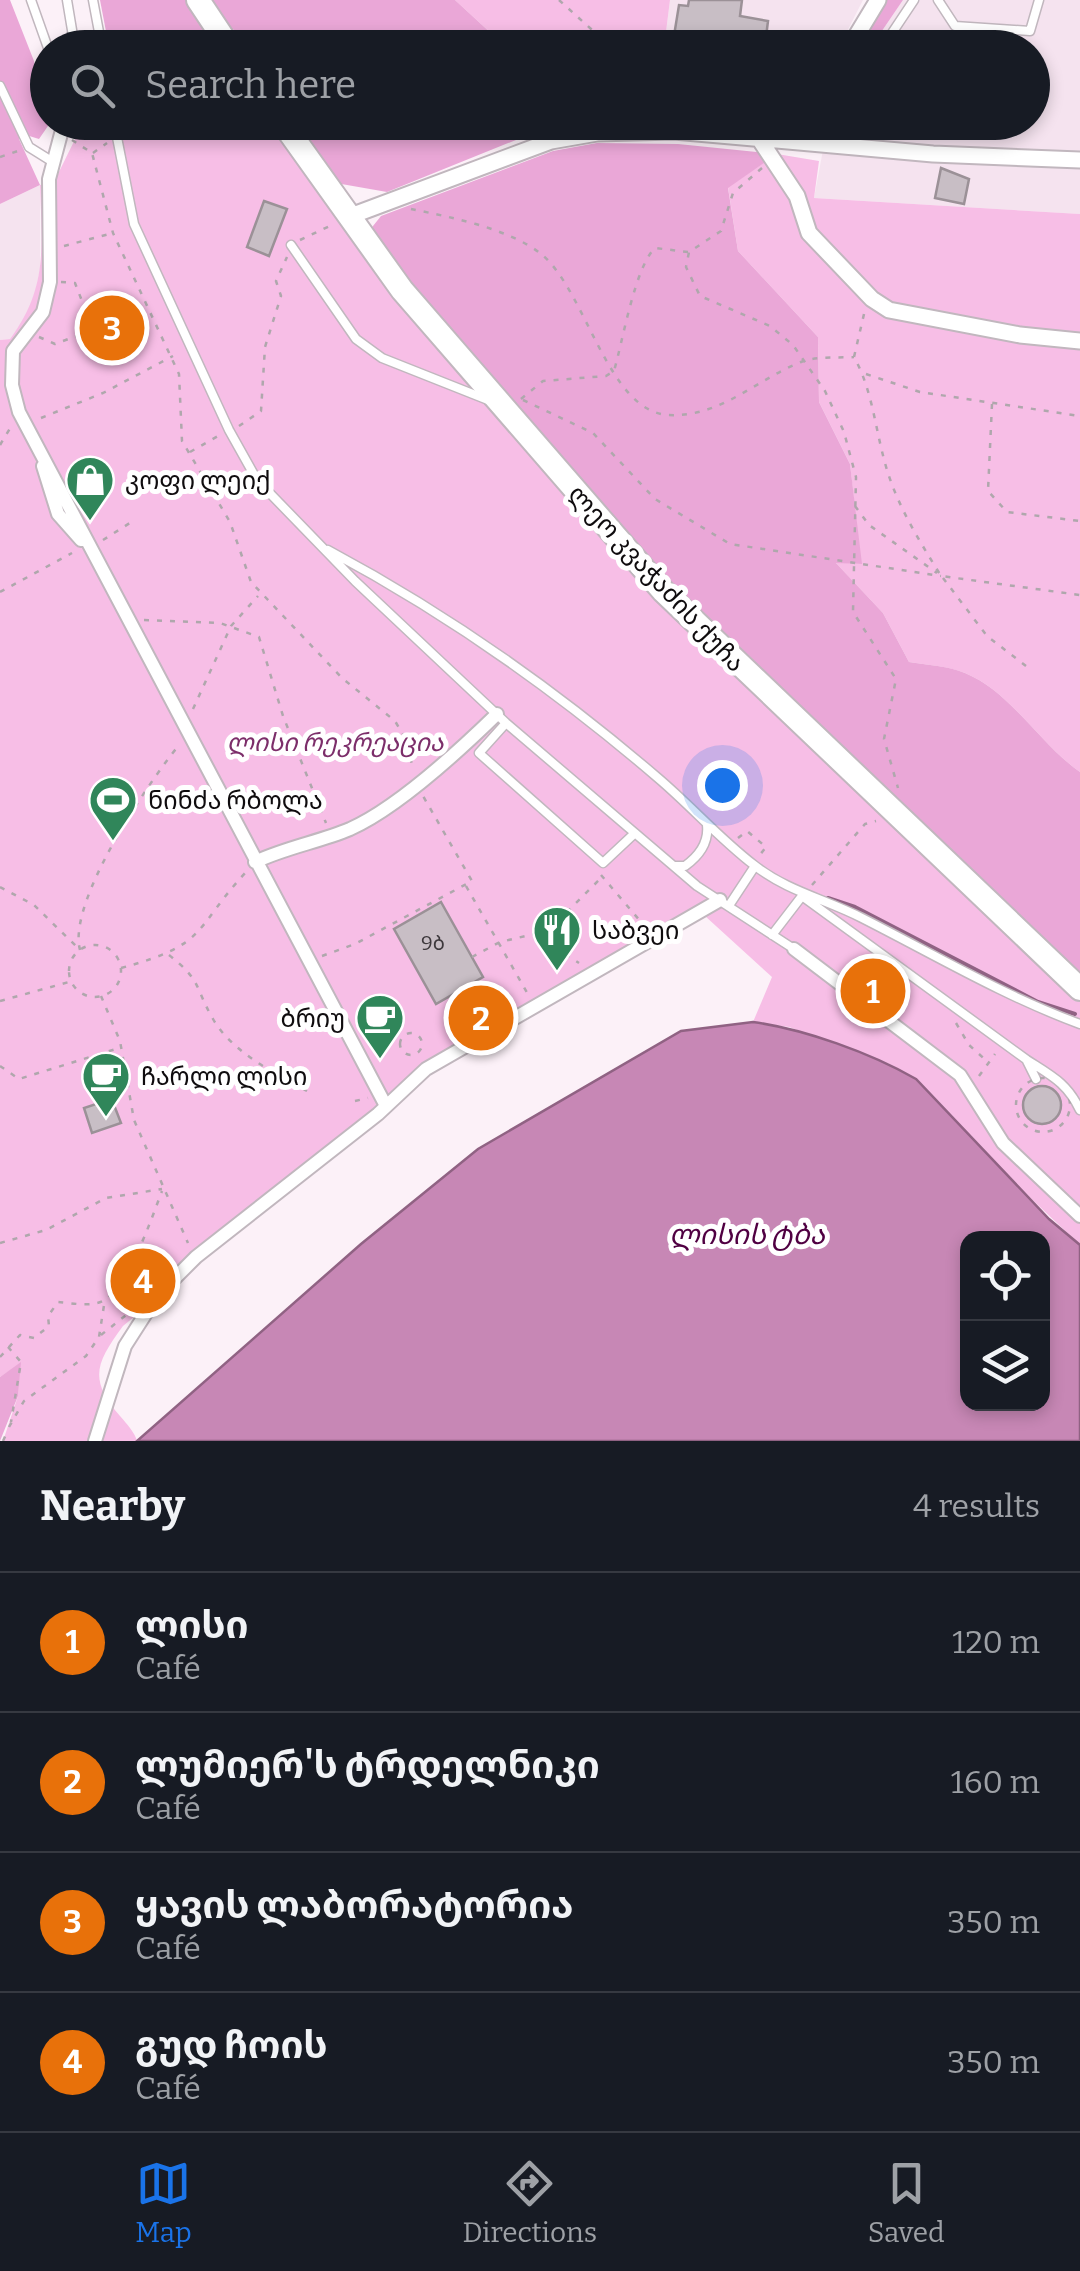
<!DOCTYPE html>
<meta charset="utf-8">
<style>
:root{--surface:#171b24;--page:#20242c;--text:#f1f3f6;--muted:#9ea1a6;--line:#363941;--accent:#1a73e8}
body{margin:0;font-family:Bitter,"Noto Sans Georgian",serif;background:var(--page);color:var(--text)}
.controls{position:absolute;right:30px;bottom:30px;display:grid;overflow:hidden;border-radius:20px;box-shadow:0 5px 15px #0003}
.controls button{width:90px;height:90px;display:grid;place-items:center;padding:0;border:0;border-bottom:2px solid var(--line);background:var(--surface);color:var(--text);font:50px sans-serif}
.you{position:absolute;left:722px;top:785px;width:35px;height:35px;margin:-25px;border:8px solid #fff;border-radius:50%;background:#1a73e8;box-shadow:0 0 0 15px #1a73e833}
.badge{display:grid;place-items:center;width:65px;height:65px;border-radius:50%;background:var(--accent);color:#fff;font-size:32px;font-weight:700}
.pin{position:absolute;translate:-50% -50%;border:5px solid #fff;box-shadow:0 2px 10px #0006}
.list{margin:0;padding:0;list-style:none}
h2{display:flex;justify-content:space-between;align-items:center;height:130px;margin:0;padding:0 40px;font-size:42px}
h2 small{font-size:32px;font-weight:400;color:var(--muted)}
.list li{display:grid;grid-template-columns:65px 1fr auto;gap:30px;align-items:center;box-sizing:border-box;height:140px;padding:0 40px;border-top:2px solid var(--line)}
.list b{display:block;font-size:38px;white-space:nowrap}
.list p{margin:0;font-size:32px;white-space:nowrap;color:var(--muted)}
.list em{font-size:32px;font-style:normal;color:var(--muted)}
.icon{flex:none;width:55px;height:55px;fill:none;stroke:currentColor;stroke-width:2;stroke-linecap:round;stroke-linejoin:round}
.map{position:relative;flex:none;width:1080px;height:1441px;overflow:hidden}
.search{position:absolute;background:var(--surface);box-shadow:0 5px 15px #0003;left:30px;right:30px;top:30px;height:110px;display:flex;align-items:center;gap:25px;box-sizing:border-box;padding:0 35px;border-radius:55px;color:var(--muted);font-size:38px}
.sheet{height:690px;background:var(--surface)}
nav{display:flex;justify-content:space-around;align-items:center;box-sizing:border-box;height:140px;border-top:2px solid var(--line);background:var(--surface);font-size:28px;color:var(--muted)}
nav a{display:grid;justify-items:center;gap:5px}
nav .on{color:var(--accent)}
.map>svg:first-child{display:block}
.built{fill:#f5e3ef}
.green{fill:#f7bee6}
.forest{fill:#eaa7d7}
.water{fill:#c787b5;stroke:#906283;stroke-width:2.5;fill-rule:evenodd}
.lines{fill:none;stroke-linecap:round;stroke-linejoin:round}
.stream{stroke:#906283;stroke-width:4}
.building{fill:#c8bec5;stroke:#9b9197;stroke-width:2.5}
.service-casing{stroke:#c1b7be;stroke-width:11}
.pedestrian-casing{stroke:#c1b7be;stroke-width:16}
.minor-casing{stroke:#c1b7be;stroke-width:19}
.secondary-casing{stroke:#c1b7be;stroke-width:26}
.path{stroke:#afa7ac;stroke-width:2.5;stroke-dasharray:5 8;stroke-linecap:butt}
.service{stroke:#fff;stroke-width:8}
.pedestrian{stroke:#fff;stroke-width:12}
.minor{stroke:#fff;stroke-width:15}
.secondary{stroke:#fff;stroke-width:22}
.labels{text-anchor:middle;stroke-width:10;stroke-linejoin:round;paint-order:stroke}
.number-label{font-size:20px;fill:#3d383c}
.poi-label{font-size:25px;fill:#0f0c0e;stroke:#fff;text-anchor:start}
.street-label{font-size:25px;fill:#0f0c0e;stroke:#fff}
.park-label{font-size:25px;font-style:italic;fill:#7c2e6a;stroke:#fff}
.water-label{font-size:28px;font-style:italic;fill:#500042;stroke:#fff}
</style>
<div class="map">
<svg width="1080" height="1441" viewBox="0 0 1080 1441">
<rect width="100%" height="100%" fill="#fcf1f8"/>
<!-- built -->
<path class="built" d="M670,0H863L839,47L664,48Z
M903,0H1080V214L814,198L828,123L1032,122V48L871,47Z
M40,185V269L32,309L10,339L0,340V204Z"/>
<!-- green -->
<path class="green" d="M455,0H670L664,48L506,47Z
M83,123H272L394,294L631,573L702,646L904,830L1080,1001V1245L889,1064L789,1027L753,1022L772,977L705,916L437,1069L123,1326C96,1363 88,1379 120,1416C127,1424 135,1433 137,1441H3L18,1396L20,1364L0,1377V340L10,339C48,288 42,247 40,185L55,180Z
M777,154L819,161L814,198L1080,214V772C1040,744 1011,692 965,673C948,666 927,665 909,662L883,613L835,562L861,564L850,464L819,402L818,337L738,251L728,187Z"/>
<!-- forest -->
<path class="forest" d="M0,0H10L34,61L48,126L39,139L26,135L19,139L40,185L0,204Z
M100,0H189L209,30L172,47H109Z
M210,0H455L506,47H274L227,27Z
M884,0H903L871,47L853,48Z
M291,123H558L387,192L330,182Z
M597,143L678,144L777,154L728,188L738,251L818,337L819,402L850,464L862,564L836,563L883,613L909,662C927,665 949,666 965,673C1011,692 1040,744 1080,772V972L656,569L408,285L369,231L381,216L553,151Z
M21,1362L18,1396L0,1441V1377Z"/>
<!-- water -->
<path class="water" d="M753,1022C804,1029 871,1053 916,1079L1049,1219L1080,1245V1441H137L361,1244L478,1149L681,1031ZM968,1238H1042V1404H968Z"/>
<g class="lines">
<!-- stream -->
<path class="stream" d="M828,898L855,907L1038,1002L1075,1014"/>
</g>
<!-- building -->
<path class="building" d="M689,0H742L740,16L768,21L765,45L736,40L735,48H672L679,5L688,6Z
M941,168L969,179L964,204L935,198Z
M264,201L287,209L269,256L247,247Z
M137,311L143,325L107,339L102,325Z
M441,902L483,977L436,1004L394,929Z
M853,964L900,1005L894,1012L844,974Z
M1023 1105a19 19 0 1 1 38 0a19 19 0 1 1-38 0Z
M102,1102L104,1108L114,1105L121,1123L92,1133L84,1108Z"/>
<g class="lines">
<!-- service casing -->
<g class="service-casing">
<path id="service" d="M31,0L48,48
M93,0L102,48
M938,0L955,26L1030,31L1039,0
M74,42L100,35
M57,48L74,42L67,0
M882,48L914,0
M0,86L29,147L53,162
M114,122L134,224L229,430L257,480L355,581L506,723L697,886L794,949
M291,245L356,339L382,358L488,400
M328,550C444,612 558,692 658,778C691,806 720,839 754,865C787,891 825,899 862,918C935,955 1004,996 1080,1024
M506,723L479,753L603,863L635,833
M675,866H685C699,856 709,843 707,825
M730,904L755,866
M772,935L802,896L1027,1060C1052,1076 1067,1083 1080,1110
M1027,1061L1036,1079"/>
</g>
<!-- pedestrian casing -->
<g class="pedestrian-casing">
<path id="pedestrian" d="M62,130L49,179L50,282L43,312L13,351L12,385L19,412L385,1104
M43,466L58,514L81,540
M255,862C287,847 319,842 350,829C397,808 460,750 497,714
M794,949L960,1075L1003,1143L1080,1216
M95,1441L125,1346L157,1296L196,1257L378,1114L426,1069L720,900"/>
</g>
<!-- minor casing -->
<g class="minor-casing">
<path id="minor" d="M849,48L878,0
M828,122L831,125
M758,137L797,196L809,233L872,299L889,310L1020,335L1080,341
M348,217L551,141L597,133L674,131L933,154L1080,160"/>
</g>
<!-- secondary casing -->
<g class="secondary-casing">
<path id="secondary" d="M198,0L230,48
M282,122L402,290L663,591L1080,989"/>
</g>
<!-- path -->
<path class="path" d="M559,0L612,48
M248,42L260,48
M157,48L194,33
M72,140L92,153L113,233L179,374L182,441L230,522L251,582L342,678L395,721L407,741L413,770
M93,153L107,143
M0,157L18,151
M762,168L733,193L721,231L689,252L686,267L700,296L770,326L793,345L825,391L844,432L856,477L853,612L896,679L884,739L898,788
M411,209C450,217 507,228 540,253C586,289 607,411 668,415C720,418 757,379 801,362C816,356 838,358 854,357
M300,240L334,224
M64,246L113,233
M61,282L75,283L87,314
M864,314L854,357C872,389 875,427 885,463C896,504 919,540 941,576L1080,595
M39,337L55,344L98,328
M866,374L920,392L1080,416
M521,399L543,381L606,376L614,371C623,340 635,267 655,248L688,252
M523,400L593,433L655,499L730,544L941,576
M992,404L988,491L1007,512L1080,521
M41,418L103,393L173,356
M239,426L261,411L265,347L281,296L276,281L287,257
M0,445L12,425
M190,452L218,436
M855,506L869,525L937,573
M103,540L133,521
M943,578L987,636L1026,666
M0,592L72,553
M144,620L220,623L259,637L283,716L326,823
M193,709L231,626L258,596
M738,838L747,831L766,847L759,856
M601,875L647,929
M812,885L865,824L876,821
M466,886L529,996
M0,887L34,905L79,949
M535,933L553,926L601,878
M69 971a26 26 0 1 1 52 0a26 26 0 1 1-52 0Z
M80,950C67,902 148,783 179,745
M169,955C202,981 194,986 213,1019C231,1051 275,1074 307,1091
M322,956L355,944L472,881L423,796
M472,957L500,942L534,934L579,963
M121,968C210,944 192,930 247,871
M101,996L120,1041L134,1120L188,1243
M0,1001L69,982
M956,1023L969,1045L989,1063
M400 1044a11 11 0 1 1 22 0a11 11 0 1 1-22 0Z
M0,1066L19,1079L119,1048
M979,1076L995,1054
M1016 1105a27 27 0 1 1 54 0a27 27 0 1 1-54 0Z
M355,1101L368,1098
M0,1243L46,1230L106,1198L162,1189
M101,1335L130,1312
M8,1347L21,1362L11,1422
M0,1357L20,1335L34,1338L49,1326L48,1316L58,1302C72,1303 94,1308 106,1299C131,1279 151,1220 162,1191
M9,1427L24,1401L86,1356L99,1337L105,1299
M3,1441L8,1430"/>
<!-- service -->
<use href="#service" class="service"/>
<!-- pedestrian -->
<use href="#pedestrian" class="pedestrian"/>
<!-- minor -->
<use href="#minor" class="minor"/>
<!-- secondary -->
<use href="#secondary" class="secondary"/>
</g>
<!-- icons -->
<defs>
<g id="shop-pin" transform="scale(2.5)"><path d="M0 17L-7.5 6A9.5 9.5 0 1 1 7.5 6Z" fill="#30865a" stroke="#fff"/><path d="M-5-2.5h2.3a2.7 3.5 0 0 1 5.4 0H5L5.5 6h-11ZM-1.5-2.5h3a1.5 2.3 0 0 0-3 0Z" fill="#fff"/></g>
<g id="stadium-pin" transform="scale(2.5)"><path d="M0 17L-7.5 6A9.5 9.5 0 1 1 7.5 6Z" fill="#30865a" stroke="#fff"/><path d="M0-5a6.5 5 0 1 0 0 10a6.5 5 0 1 0 0-10ZM-3.5-1.8h7v3.6h-7Z" fill="#fff"/></g>
<g id="restaurant-pin" transform="scale(2.5)"><path d="M0 17L-7.5 6A9.5 9.5 0 1 1 7.5 6Z" fill="#30865a" stroke="#fff"/><path d="M-5-6h1v4h1v-4h1v4h1v-4h1v5L-1.5 .5V6h-2V.5L-5-1ZM5-6V6H3V1.5H1.5Q1.5-4 5-6Z" fill="#fff"/></g>
<g id="cafe-pin" transform="scale(2.5)"><path d="M0 17L-7.5 6A9.5 9.5 0 1 1 7.5 6Z" fill="#30865a" stroke="#fff"/><path d="M-5.5-4.5H6V0H3Q3 3.5 0 3.5H-2.5Q-5.5 3.5-5.5 0ZM3-3.2v2h1.7v-2ZM-6 4.5H4V6H-6Z" fill="#fff"/></g>
</defs>
<g fill-rule="evenodd">
<use href="#shop-pin" x="90" y="480"/>
<use href="#stadium-pin" x="113" y="800"/>
<use href="#restaurant-pin" x="557" y="930"/>
<use href="#cafe-pin" x="380" y="1018"/>
<use href="#cafe-pin" x="106" y="1076"/>
</g>
<g class="labels">
<!-- number labels -->
<g class="number-label">
<text x="433" y="950">9ბ</text>
</g>
<!-- poi labels -->
<g class="poi-label">
<text x="125" y="489">კოფი ლეიქ</text>
<text x="148" y="809">ნინძა რბოლა</text>
<text x="592" y="939">საბვეი</text>
<text x="345" y="1027" text-anchor="end">ბრიუ</text>
<text x="141" y="1085">ჩარლი ლისი</text>
</g>
<!-- street labels -->
<g class="street-label">
<text transform="translate(657 578) rotate(47)" y="9">ლეო კვაჭაძის ქუჩა</text>
</g>
<!-- park labels -->
<g class="park-label">
<text x="335" y="751">ლისი რეკრეაცია</text>
</g>
<!-- water labels -->
<g class="water-label">
<text x="747" y="1244">ლისის ტბა</text>
</g>
</g>
</svg>
<div class="controls">
<button><svg class="icon" aria-label="locate" viewBox="0 0 24 24"><circle cx="12" cy="12" r="6"/><path d="M12 2v4M12 18v4M2 12h4M18 12h4"/></svg></button>
<button><svg class="icon" aria-label="layers" viewBox="0 0 24 24"><path d="M12 4l9 5-9 5-9-5zM3 14l9 5 9-5"/></svg></button>
</div>
<div class="you"></div>
<div class="pin badge" style="left:873px;top:991px;background:#e8710a">1</div>
<div class="pin badge" style="left:481px;top:1018px;background:#e8710a">2</div>
<div class="pin badge" style="left:112px;top:328px;background:#e8710a">3</div>
<div class="pin badge" style="left:143px;top:1281px;background:#e8710a">4</div>
<div class="search"><svg class="icon" aria-label="search" viewBox="0 0 24 24"><circle cx="10" cy="10" r="6"/><path d="M15 15l6 6"/></svg>Search here</div>
</div>
<section class="sheet">
<h2>Nearby<small>4 results</small></h2>
<ul class="list">
<li><span class="badge" style="background:#e8710a">1</span><div><b>ლისი</b><p>Café</p></div><em>120 m</em></li>
<li><span class="badge" style="background:#e8710a">2</span><div><b>ლუმიერ'ს ტრდელნიკი</b><p>Café</p></div><em>160 m</em></li>
<li><span class="badge" style="background:#e8710a">3</span><div><b>ყავის ლაბორატორია</b><p>Café</p></div><em>350 m</em></li>
<li><span class="badge" style="background:#e8710a">4</span><div><b>გუდ ჩოის</b><p>Café</p></div><em>350 m</em></li>
</ul>
</section>
<nav>
<a class="on"><svg class="icon" aria-label="map" viewBox="0 0 24 24"><path d="M3 6l6-2 6 2 6-2v14l-6 2-6-2-6 2zM9 4v14M15 6v14"/></svg>Map</a>
<a><svg class="icon" aria-label="directions" viewBox="0 0 24 24"><path d="M12 3l9 9-9 9-9-9zM9 14v-3h6M13 9l2 2-2 2"/></svg>Directions</a>
<a><svg class="icon" aria-label="saved" viewBox="0 0 24 24"><path d="M7 4h10v16l-5-4-5 4z"/></svg>Saved</a>
</nav>
